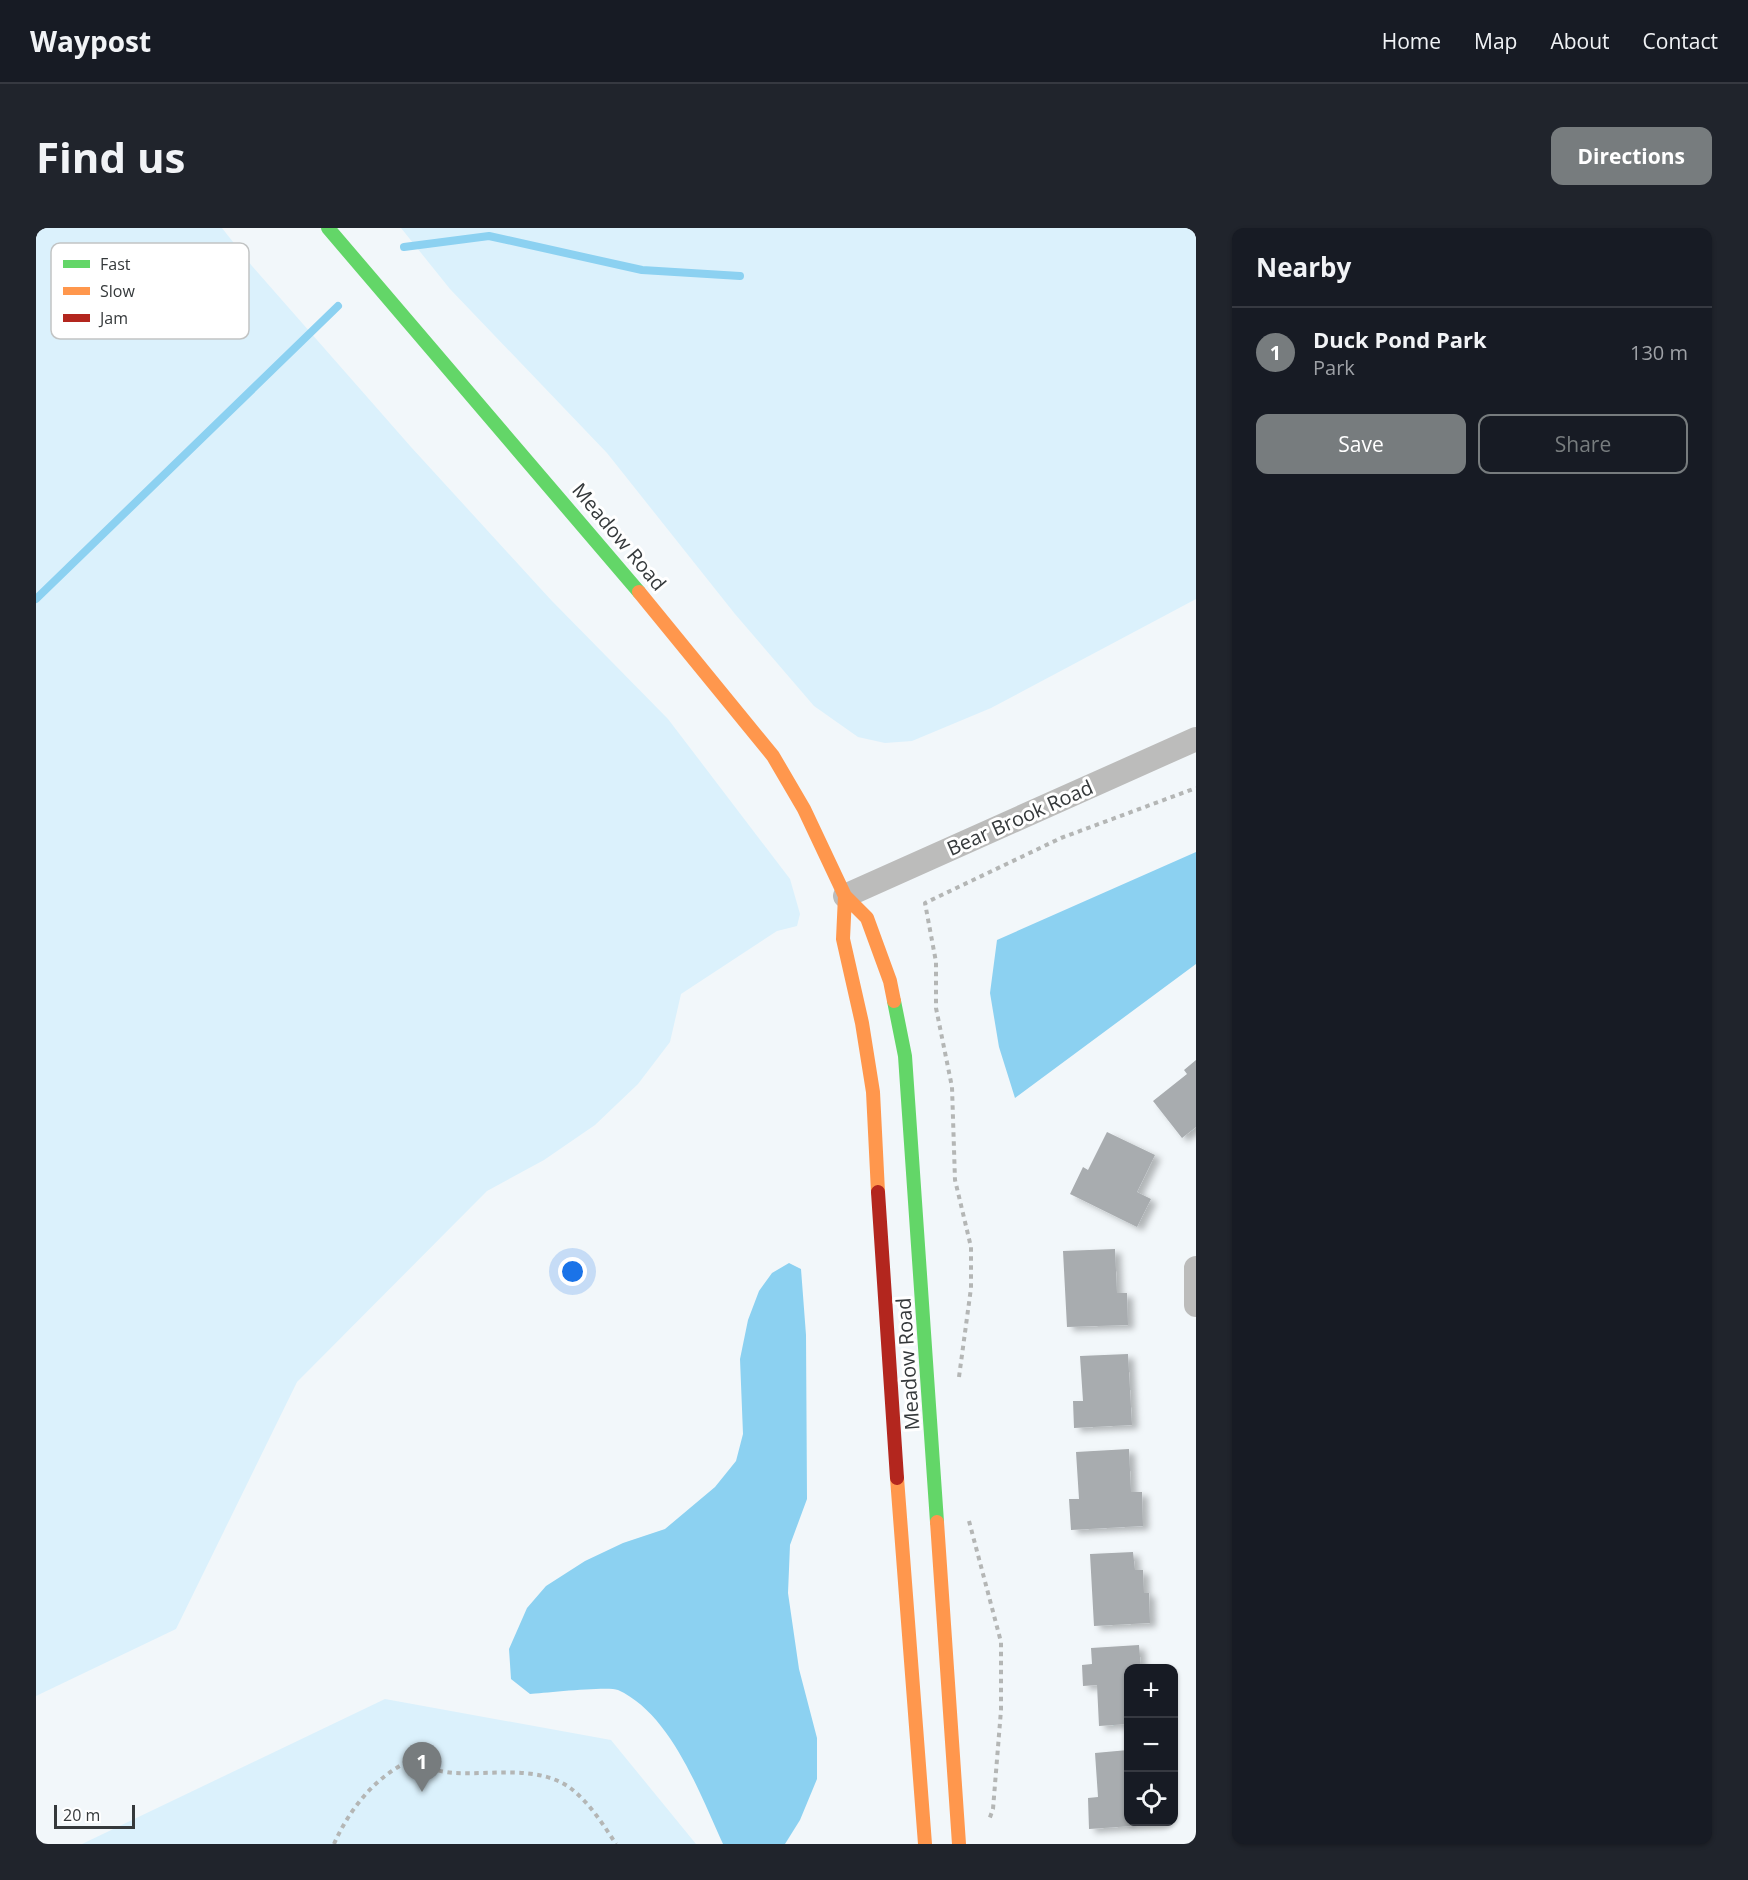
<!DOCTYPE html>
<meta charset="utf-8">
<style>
:root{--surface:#171b24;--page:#20242c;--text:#f1f3f6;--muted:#9ea1a6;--line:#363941;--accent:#777c7e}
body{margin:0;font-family:"Open Sans",sans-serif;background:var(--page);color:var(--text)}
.controls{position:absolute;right:18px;bottom:18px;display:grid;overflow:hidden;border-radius:12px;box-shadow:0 2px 4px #0004}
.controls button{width:54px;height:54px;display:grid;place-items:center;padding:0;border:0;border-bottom:2px solid var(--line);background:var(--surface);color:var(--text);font:30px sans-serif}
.scale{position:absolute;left:18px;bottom:15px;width:81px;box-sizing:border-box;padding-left:6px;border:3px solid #35393b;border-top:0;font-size:16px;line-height:21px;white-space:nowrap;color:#35393b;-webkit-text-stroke:4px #fff;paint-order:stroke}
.you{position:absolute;left:537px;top:1044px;width:21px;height:21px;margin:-15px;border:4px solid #fff;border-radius:50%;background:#1a73e8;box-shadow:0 0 0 9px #1a73e833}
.badge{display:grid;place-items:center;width:39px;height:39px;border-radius:50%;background:var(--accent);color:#fff;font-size:20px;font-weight:700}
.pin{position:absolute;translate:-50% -50px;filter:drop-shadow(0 2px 3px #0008)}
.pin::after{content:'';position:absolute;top:32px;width:21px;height:18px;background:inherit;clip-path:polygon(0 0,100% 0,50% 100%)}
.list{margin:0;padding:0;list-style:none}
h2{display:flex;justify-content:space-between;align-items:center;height:78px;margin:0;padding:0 24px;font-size:26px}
h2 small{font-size:20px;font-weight:400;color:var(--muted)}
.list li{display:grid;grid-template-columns:39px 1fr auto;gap:18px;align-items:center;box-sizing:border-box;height:90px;padding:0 24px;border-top:2px solid var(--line)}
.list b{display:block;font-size:22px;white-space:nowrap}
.list p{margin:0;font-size:20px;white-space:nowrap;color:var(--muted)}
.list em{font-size:20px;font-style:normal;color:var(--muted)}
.actions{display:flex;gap:12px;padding:18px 24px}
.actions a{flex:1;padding:14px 0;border:2px solid var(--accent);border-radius:12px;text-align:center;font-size:21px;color:var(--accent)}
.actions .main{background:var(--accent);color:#fff}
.icon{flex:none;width:33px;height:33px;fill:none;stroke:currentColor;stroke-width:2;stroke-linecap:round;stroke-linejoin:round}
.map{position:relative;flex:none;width:1160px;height:1616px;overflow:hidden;border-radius:12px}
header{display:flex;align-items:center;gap:36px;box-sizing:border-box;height:84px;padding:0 30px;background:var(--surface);border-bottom:2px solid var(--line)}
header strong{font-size:28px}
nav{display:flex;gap:33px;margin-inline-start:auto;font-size:21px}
.intro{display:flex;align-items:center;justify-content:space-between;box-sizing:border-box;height:144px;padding:0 36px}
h1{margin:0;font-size:42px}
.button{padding:15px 27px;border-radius:12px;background:var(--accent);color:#fff;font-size:21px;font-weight:700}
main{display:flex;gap:36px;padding:0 36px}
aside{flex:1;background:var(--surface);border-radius:12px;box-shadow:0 2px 4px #0004}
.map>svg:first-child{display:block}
.green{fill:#dbf1fc}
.water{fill:#8cd1f1}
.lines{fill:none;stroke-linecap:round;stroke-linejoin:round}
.stream{stroke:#8cd1f1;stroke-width:8}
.building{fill:#a8acaf;filter:url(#shadow)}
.path{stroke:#b4b6b5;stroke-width:4;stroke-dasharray:4.5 4.5;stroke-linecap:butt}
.street{stroke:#bcbcbb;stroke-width:24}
.fast{stroke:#63d668;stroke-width:14}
.slow{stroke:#ff974d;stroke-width:14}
.jam{stroke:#b3261e;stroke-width:14}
.labels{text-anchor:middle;stroke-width:6;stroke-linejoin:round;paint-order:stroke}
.street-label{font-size:20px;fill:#35393b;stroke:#fff}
.key{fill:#fff;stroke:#c2c4c4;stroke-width:1.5}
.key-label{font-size:16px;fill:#35393b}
</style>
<header>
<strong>Waypost</strong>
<nav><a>Home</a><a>Map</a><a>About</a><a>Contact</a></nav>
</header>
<div class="intro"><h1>Find us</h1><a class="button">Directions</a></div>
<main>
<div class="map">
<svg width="1160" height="1616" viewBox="0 0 1160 1616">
<defs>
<filter id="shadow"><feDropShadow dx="6" dy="4" stdDeviation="3" flood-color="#0004"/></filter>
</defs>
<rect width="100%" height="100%" fill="#f2f7fa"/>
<!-- green -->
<path class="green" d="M0,0H186L216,38L375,219L515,372L632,491L754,651L764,686L761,698L741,703L645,766L634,814L602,856L559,897L508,932L451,963L261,1154L140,1401L0,1468Z
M365,0H1160V371L955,480L876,513L849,515L822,509L778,478L699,386L571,225L414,61Z
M349,1471L575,1512L660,1616H46Z"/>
<!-- water -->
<path class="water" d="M1160,624V736L979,870L963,819L954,765L961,712Z
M753,1035L765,1041L770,1107L771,1271L754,1317L752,1365L763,1441L781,1510V1551L764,1592L749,1616H687C664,1566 635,1486 582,1462C572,1458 509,1465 494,1466L475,1451L473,1421L491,1380L510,1358L549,1333L587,1315L629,1301L679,1259L700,1233L707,1206L704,1131L712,1092L723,1063L736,1045Z"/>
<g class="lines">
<!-- stream -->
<path class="stream" d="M368,19L453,8L606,42L704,48
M0,371L302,78"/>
</g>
<!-- building -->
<path class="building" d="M1160,832V899L1146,910L1117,873L1151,846L1148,842Z
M1071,904L1119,927L1101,964L1115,971L1101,999L1034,966L1047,939L1052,942Z
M1079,1021L1081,1065H1091L1092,1097L1031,1099L1027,1023Z
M1092,1126L1096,1197L1038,1200L1037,1173H1047L1044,1128Z
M1093,1221L1095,1264H1106L1107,1298L1035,1302L1033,1271H1043L1040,1224Z
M1097,1324L1099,1342H1107L1108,1365H1113L1114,1395L1058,1398L1054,1326Z
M1103,1417L1105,1440H1092V1496L1063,1498L1061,1457L1047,1458L1046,1437L1056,1436L1055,1420Z
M1092,1522V1594H1125V1596L1053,1601L1052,1570L1062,1569L1059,1525Z"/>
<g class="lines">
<!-- path -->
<path class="path" d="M923,1149L935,1060V1019L919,952L916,859L900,780V734L889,675L1025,610L1160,560
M933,1293L965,1414V1482L957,1581L953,1592
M298,1616C313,1582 337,1552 369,1535C385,1538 403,1544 419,1545C456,1547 500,1537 533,1559C552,1573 567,1596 580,1616"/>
<!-- street -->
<path class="street" d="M809,668L1160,511
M1160,1040V1077"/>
<!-- fast -->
<path class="fast" d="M292,0L603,364
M858,773L869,828L901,1294"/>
<!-- slow -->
<path class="slow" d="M603,364L737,528L768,581L809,668L831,690L854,753L858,773
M809,668L807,711L826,795L837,864L842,964
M861,1250L889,1616
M901,1294L923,1616"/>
<!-- jam -->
<path class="jam" d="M842,964L861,1250"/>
</g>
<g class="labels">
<!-- street labels -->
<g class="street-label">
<text transform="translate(583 309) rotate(50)" y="7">Meadow Road</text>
<text transform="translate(984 590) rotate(-24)" y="7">Bear Brook Road</text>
<text transform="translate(872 1136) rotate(-94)" y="7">Meadow Road</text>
</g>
</g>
<!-- legend -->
<rect x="15" y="15" width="198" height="96" rx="9" class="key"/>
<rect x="27" y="32" width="27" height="8" fill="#63d668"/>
<rect x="27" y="59" width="27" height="8" fill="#ff974d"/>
<rect x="27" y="86" width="27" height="8" fill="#b3261e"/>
<g class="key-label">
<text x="64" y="42">Fast</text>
<text x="64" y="69">Slow</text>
<text x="64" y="96">Jam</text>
</g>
</svg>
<div class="controls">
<button>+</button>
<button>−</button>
<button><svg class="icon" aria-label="locate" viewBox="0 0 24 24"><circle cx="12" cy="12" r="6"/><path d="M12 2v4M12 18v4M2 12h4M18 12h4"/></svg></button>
</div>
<div class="scale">20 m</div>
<div class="you"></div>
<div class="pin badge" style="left:386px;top:1564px">1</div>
</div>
<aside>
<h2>Nearby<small></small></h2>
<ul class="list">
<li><span class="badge">1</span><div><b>Duck Pond Park</b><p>Park</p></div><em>130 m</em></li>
</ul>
<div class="actions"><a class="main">Save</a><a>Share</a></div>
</aside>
</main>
